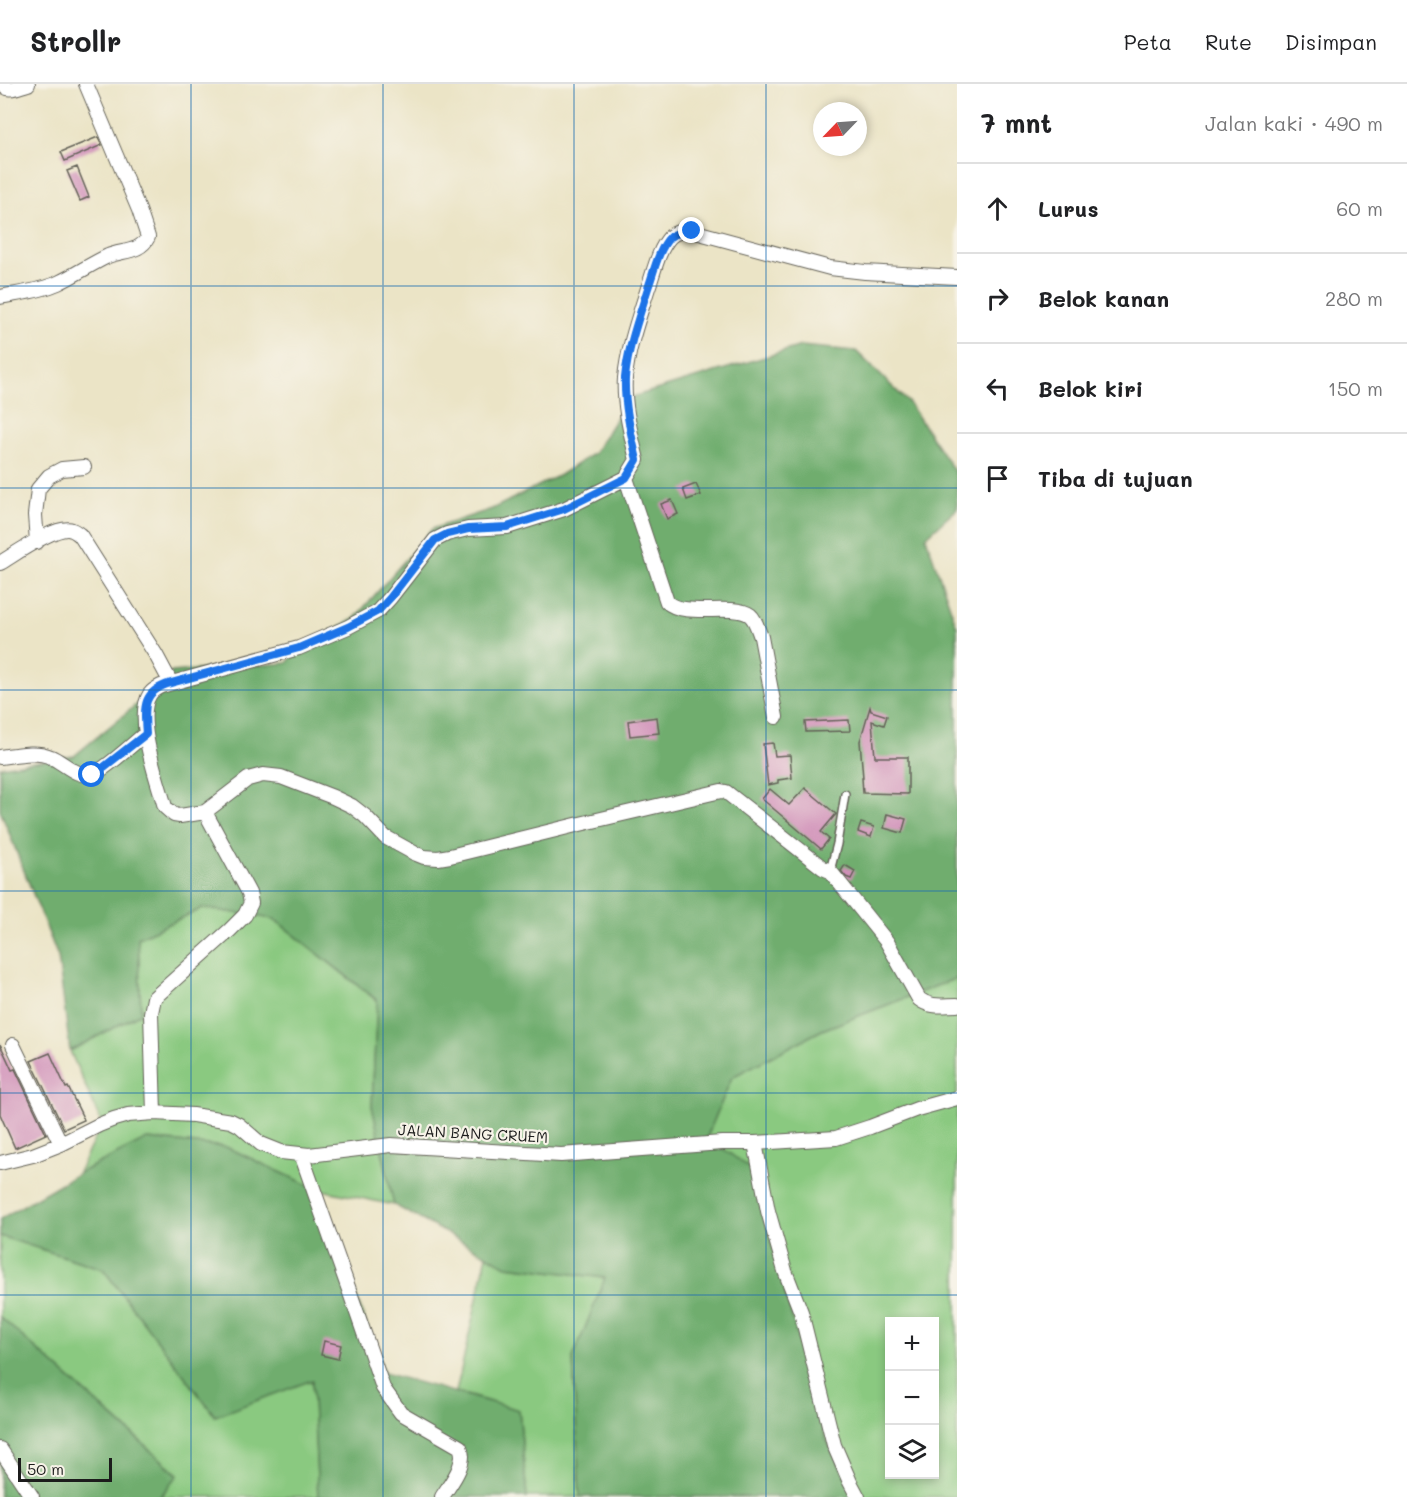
<!DOCTYPE html>
<html lang="id">
<meta charset="utf-8">
<style>
:root{--surface:#fff;--page:#f6f6f6;--text:#202124;--muted:#757577;--line:#e0e0e0}
body{margin:0;font-family:Mali,sans-serif;background:var(--page);color:var(--text)}
.controls{position:absolute;right:18px;bottom:18px;display:grid;overflow:hidden;border-radius:0px;box-shadow:0 3px 9px #0003}
.controls button{width:54px;height:54px;display:grid;place-items:center;padding:0;border:0;border-bottom:2px solid var(--line);background:var(--surface);color:var(--text);font:30px sans-serif}
.compass{position:absolute;left:813px;top:18px;width:54px;height:54px;border-radius:50%;background:var(--surface);box-shadow:0 3px 9px #0003;rotate:245deg}
.scale{position:absolute;left:18px;bottom:15px;width:94px;box-sizing:border-box;padding-left:6px;border:3px solid #1c1c1c;border-top:0;font-size:16px;line-height:21px;white-space:nowrap;color:#1c1c1c;-webkit-text-stroke:4px #f7f3e8;paint-order:stroke}
.stop{position:absolute;width:18px;height:18px;margin:-14px;border:4px solid #1a73e8;border-radius:50%;background:#fff}
.stop.end{background:#1a73e8;border-color:#fff;box-shadow:0 2px 6px #0008}
.list{margin:0;padding:0;list-style:none}
h2{display:flex;justify-content:space-between;align-items:center;height:78px;margin:0;padding:0 24px;font-size:26px}
h2 small{font-size:20px;font-weight:400;color:var(--muted)}
.list li{display:grid;grid-template-columns:39px 1fr auto;gap:18px;align-items:center;box-sizing:border-box;height:90px;padding:0 24px;border-top:2px solid var(--line)}
.list b{display:block;font-size:22px;white-space:nowrap}
.list em{font-size:20px;font-style:normal;color:var(--muted)}
.icon{flex:none;width:33px;height:33px;fill:none;stroke:currentColor;stroke-width:2;stroke-linecap:round;stroke-linejoin:round}
.map{position:relative;flex:none;width:957px;height:1413px;overflow:hidden}
header{display:flex;align-items:center;gap:36px;box-sizing:border-box;height:84px;padding:0 30px;background:var(--surface);border-bottom:2px solid var(--line)}
header strong{font-size:28px}
nav{display:flex;gap:33px;margin-inline-start:auto;font-size:21px}
main{display:flex}
aside{flex:1;background:var(--surface)}
.map>svg:first-child{display:block}
.green{fill:#8ac980;stroke:#53724e;stroke-width:1.5;fill-rule:evenodd}
.forest{fill:#6fad6e;stroke:#466445;stroke-width:1.5}
.building{fill:#d08fb8}
.lines{fill:none;stroke-linecap:round;stroke-linejoin:round}
.lane-casing{stroke:#646258;stroke-width:10}
.street-casing{stroke:#646258;stroke-width:16}
.lane{stroke:#fff;stroke-width:7}
.street{stroke:#fff;stroke-width:14}
.route{stroke:#1a73e8;stroke-width:8}
.grid{fill:none;stroke:#1f6fb2;stroke-width:1.5;stroke-opacity:0.55}
.labels{text-anchor:middle;stroke-width:4.5;stroke-linejoin:round;paint-order:stroke}
.street-label{font-size:15px;fill:#1c1c1c;stroke:#f7f3e8}
</style>
<header>
<strong>Strollr</strong>
<nav><a>Peta</a><a>Rute</a><a>Disimpan</a></nav>
</header>
<main>
<div class="map">
<svg width="957" height="1413" viewBox="0 0 957 1413">
<rect width="100%" height="100%" fill="#f7f3e8"/>
<filter id="ink" filterUnits="userSpaceOnUse"><feTurbulence type="fractalNoise" baseFrequency=".0167" numOctaves="2"/><feDisplacementMap in="SourceGraphic" scale="12" xChannelSelector="R" yChannelSelector="G"/><feConvolveMatrix kernelMatrix="1 2 1 2 8 2 1 2 1" color-interpolation-filters="sRGB"/></filter>
<filter id="wash" filterUnits="userSpaceOnUse"><feTurbulence type="fractalNoise" baseFrequency=".008" numOctaves="4" result="noise"/><feDisplacementMap in="SourceGraphic" scale="24" xChannelSelector="R" yChannelSelector="G"/><feGaussianBlur stdDeviation="1.35" result="paint"/><feColorMatrix in="noise" values="0 0 0 0 0 0 0 0 0 0 0 0 0 0 0 0 0 1.4 0 .05"/><feComposite in="paint" operator="in"/></filter>
<g filter="url(#wash)">
<rect width="100%" height="100%" fill="#ebe4c6"/>
<!-- green -->
<path class="green" d="M203,824L274,835L377,917L372,1022L394,1121L317,1105L226,1063L148,1055L77,1090L102,1040L70,967L141,929L138,854Z
M957,894V1413H856L825,1353L707,1053L732,993L822,946ZM890,1238H934V1390H890Z
M0,1152L103,1185L215,1331L312,1296L318,1413H160L178,1390L0,1233Z
M487,1171L507,1182L606,1194L573,1274L580,1413H527L519,1326L456,1308Z"/>
<!-- forest -->
<path class="forest" d="M801,262L856,267L909,319L955,388L957,396V425L926,453L957,543V894L822,946L732,993L707,1053L751,1085L825,1353L856,1413H580L573,1274L605,1194L507,1182L394,1121L372,1022L377,916L274,835L203,824L138,854L141,929L70,967L58,873L0,726V683L74,672L155,605L172,588L287,579L299,564L354,535L432,445L492,425L560,391L594,369L629,314Z
M147,1055L226,1063L317,1105L384,1289L519,1326L527,1413H318L312,1296L215,1332L103,1185L0,1152V1135L77,1090Z
M0,1233L178,1391L160,1413H0Z"/>
<g id="blocks">
<!-- building -->
<path class="building" d="M98,53L102,61L65,77L61,68Z
M77,83L89,113L80,117L67,87Z
M696,400L701,411L687,416L683,405Z
M672,416L678,430L667,435L661,420Z
M870,623L871,627L887,632L884,641L872,637L875,673H908V710L863,709L862,694H863L860,657Z
M657,633L659,649L630,652L628,637Z
M849,636L850,647L806,648L805,638Z
M773,659L775,672L790,671L792,694L778,696V699L768,701L763,660Z
M805,704L836,730L821,748L829,755L821,765L762,715L770,705L789,721Z
M887,730L906,735L902,749L884,744Z
M861,739L874,743L871,753L858,748Z
M845,781L855,787L851,795L846,793L841,787Z
M0,960L12,986L15,985L46,1050L15,1064L0,1030Z
M50,969L66,1004L68,1003L84,1036L64,1045L31,977Z
M324,1257L341,1261L338,1275L321,1271Z"/>
</g>
</g>
<g filter="url(#ink)">
<use href="#blocks" fill-opacity="0" stroke="#646258" stroke-width="1.5"/>
<g class="lines">
<!-- lane casing -->
<g class="lane-casing">
<path id="lane" d="M830,787L837,760L845,710"/>
</g>
<!-- street casing -->
<g class="street-casing">
<path id="street" d="M3,0C8,9 19,2 28,0
M957,193L865,188L830,184L692,147C684,147 676,147 670,153C658,166 654,188 648,204C639,233 628,263 625,294C623,321 631,350 637,376L626,394L564,425L507,443L468,445L447,450L435,456L390,514L378,527L348,543L299,564L161,602C157,604 153,606 150,610C134,634 158,697 165,723L174,731L180,732L205,728L248,695L263,691L281,693L333,713L352,722L365,732L385,753L414,769L424,773L438,774L450,772L580,740L721,707L726,708L823,784L830,787L887,858L919,915C930,924 943,921 957,921
M0,213C20,209 40,207 58,199C75,191 91,180 108,172C122,166 140,169 148,153L139,126L86,0
M626,394L667,518C684,534 733,519 750,531C756,536 758,546 761,553L776,633
M37,458L35,431L38,405L49,392L62,385L84,383
M0,479C14,471 57,440 72,446C75,447 77,449 80,451L156,571L171,599
M0,673C16,671 36,666 51,673C63,678 78,695 93,690C105,686 134,659 145,650
M13,961L61,1060
M154,1029L151,929L154,914L230,846L245,831L251,819L249,809L205,728
M755,1059L768,1127L785,1187L801,1228L834,1361L850,1398L858,1413
M301,1070L348,1203L383,1304L401,1329L460,1363C468,1379 450,1400 442,1413
M0,1079L33,1071L61,1060L99,1041L114,1035L128,1031L154,1029L193,1031L231,1037L239,1041L261,1060L281,1068L309,1071L391,1061L561,1071L722,1059H755L836,1054L870,1043L917,1025L957,1014
M0,1365L32,1413"/>
</g>
<!-- lane -->
<use href="#lane" class="lane"/>
<!-- street -->
<use href="#street" class="street"/>
</g>
</g>
<g class="lines" filter="url(#ink)">
<!-- route -->
<path class="route" d="M92,691L104,683L146,650C144,623 142,607 171,599L299,564L348,543L378,527L390,514L435,456L447,450L468,445L507,443L564,425L626,394L637,376C631,350 624,321 625,294C628,263 639,233 648,204C654,188 658,166 670,153C677,148 684,147 692,147"/>
</g>
<!-- grid -->
<path class="grid" d="M191,0V1413M383,0V1413M574,0V1413M766,0V1413M0,202H957M0,404H957M0,606H957M0,807H957M0,1009H957M0,1211H957"/>
<g class="labels">
<!-- street labels -->
<g class="street-label">
<text transform="translate(473 1050) rotate(3)" y="5">JALAN BANG CRUEM</text>
</g>
</g>
</svg>
<div class="controls">
<button>+</button>
<button>−</button>
<button><svg class="icon" aria-label="layers" viewBox="0 0 24 24"><path d="M12 4l9 5-9 5-9-5zM3 14l9 5 9-5"/></svg></button>
</div>
<svg class="compass" viewBox="-18 -18 36 36"><path d="M0-13l5 13h-10z" fill="#e53935"/><path d="M0 13l5-13h-10z" fill="#757577"/></svg>
<div class="scale">50 m</div>
<div class="stop" style="left:92px;top:691px"></div>
<div class="stop end" style="left:692px;top:147px"></div>
</div>
<aside>
<h2>7 mnt<small>Jalan kaki · 490 m</small></h2>
<ul class="list">
<li><svg class="icon" aria-label="ahead" viewBox="0 0 24 24"><path d="M12 20V5M6 11l6-6 6 6"/></svg><div><b>Lurus</b></div><em>60 m</em></li>
<li><svg class="icon" aria-label="right" viewBox="0 0 24 24"><path d="M7 20v-9h11M14 6l5 5-5 5"/></svg><div><b>Belok kanan</b></div><em>280 m</em></li>
<li><svg class="icon" aria-label="left" viewBox="0 0 24 24"><path d="M17 20v-9H6M10 6l-5 5 5 5"/></svg><div><b>Belok kiri</b></div><em>150 m</em></li>
<li><svg class="icon" aria-label="arrive" viewBox="0 0 24 24"><path d="M6 21V4h12l-3 4 3 4H6"/></svg><div><b>Tiba di tujuan</b></div></li>
</ul>
</aside>
</main>
